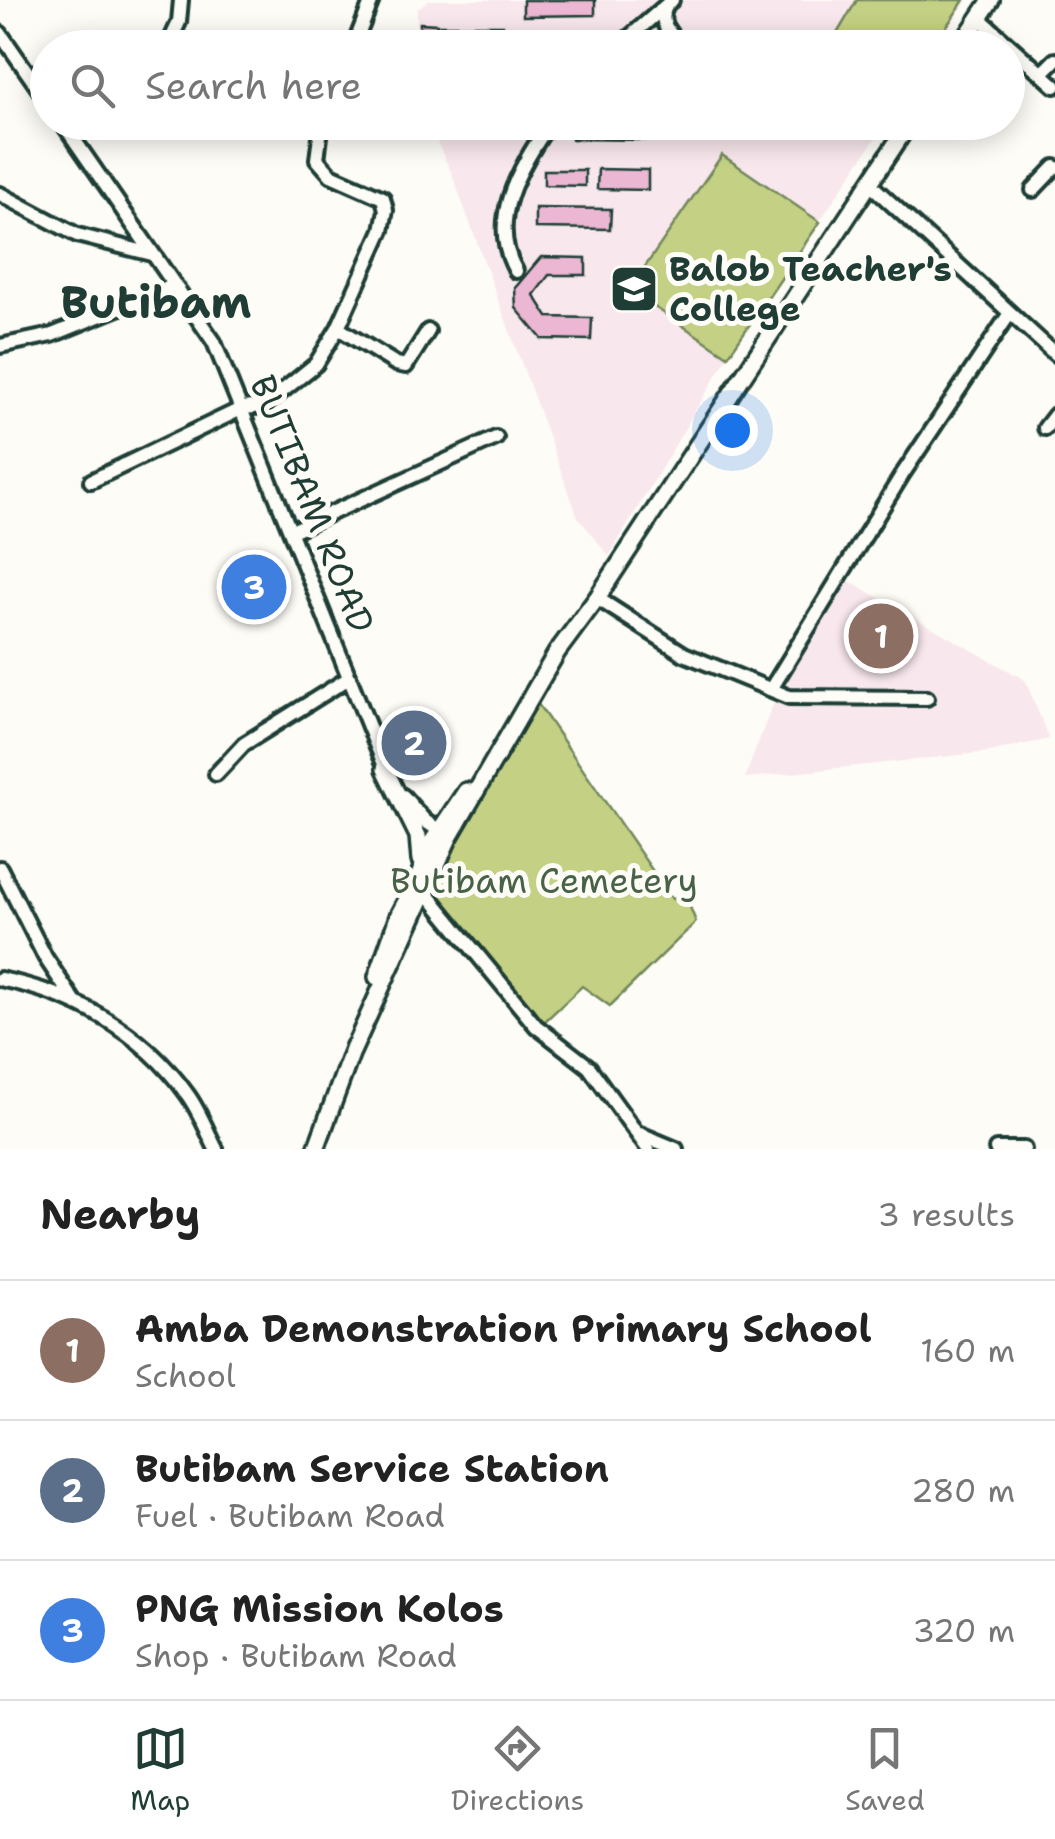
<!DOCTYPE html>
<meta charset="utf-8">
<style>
:root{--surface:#fff;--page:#f2f2f2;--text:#222;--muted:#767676;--line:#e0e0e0;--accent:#1f3d34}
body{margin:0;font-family:"Shantell Sans",sans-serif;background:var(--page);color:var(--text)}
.you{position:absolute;left:732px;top:430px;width:35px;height:35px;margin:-25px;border:8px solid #fff;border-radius:50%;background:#1a73e8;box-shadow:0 0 0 15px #1a73e833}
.badge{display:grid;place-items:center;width:65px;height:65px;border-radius:50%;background:var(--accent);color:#fff;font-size:32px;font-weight:700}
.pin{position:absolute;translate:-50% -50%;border:5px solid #fff;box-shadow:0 2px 10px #0006}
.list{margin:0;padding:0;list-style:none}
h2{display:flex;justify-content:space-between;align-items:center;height:130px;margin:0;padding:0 40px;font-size:42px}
h2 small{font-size:32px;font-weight:400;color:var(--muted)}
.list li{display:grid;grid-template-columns:65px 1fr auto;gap:30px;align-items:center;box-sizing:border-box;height:140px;padding:0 40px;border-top:2px solid var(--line)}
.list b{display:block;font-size:38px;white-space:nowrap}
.list p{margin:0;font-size:32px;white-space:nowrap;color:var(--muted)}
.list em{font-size:32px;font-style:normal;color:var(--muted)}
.icon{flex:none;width:55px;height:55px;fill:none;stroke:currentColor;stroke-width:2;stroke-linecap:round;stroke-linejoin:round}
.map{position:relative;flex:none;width:1055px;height:1149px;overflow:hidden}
.search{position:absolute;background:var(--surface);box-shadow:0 5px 25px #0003;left:30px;right:30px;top:30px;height:110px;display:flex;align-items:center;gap:25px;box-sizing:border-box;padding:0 35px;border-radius:55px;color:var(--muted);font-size:38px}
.sheet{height:550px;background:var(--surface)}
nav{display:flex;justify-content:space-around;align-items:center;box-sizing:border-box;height:140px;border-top:2px solid var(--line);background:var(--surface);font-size:28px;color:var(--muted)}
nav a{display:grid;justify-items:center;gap:5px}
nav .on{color:var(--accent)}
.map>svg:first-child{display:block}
.built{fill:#f8e7ec}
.green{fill:#c4d184;stroke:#72875c;stroke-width:2.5}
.building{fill:#ecb7d2;stroke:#1f3d34;stroke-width:2.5}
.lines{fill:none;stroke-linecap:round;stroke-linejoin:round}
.minor-casing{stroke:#1f3d34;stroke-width:20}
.major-casing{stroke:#1f3d34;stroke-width:22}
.minor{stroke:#fdfcf7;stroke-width:12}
.major{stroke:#fdfcf7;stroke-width:15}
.labels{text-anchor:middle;stroke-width:10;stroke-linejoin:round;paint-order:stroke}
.poi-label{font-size:35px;font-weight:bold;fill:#1f3d34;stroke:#fdfcf7;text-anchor:start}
.street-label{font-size:35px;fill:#1f3d34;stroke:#fdfcf7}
.park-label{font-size:35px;fill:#486248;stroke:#fdfcf7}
.district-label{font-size:45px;font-weight:bold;fill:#1f3d34;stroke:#fdfcf7}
</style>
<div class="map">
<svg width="1055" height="1149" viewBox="0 0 1055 1149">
<rect width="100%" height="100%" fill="#fdfcf7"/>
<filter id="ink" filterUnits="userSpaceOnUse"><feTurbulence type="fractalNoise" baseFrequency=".01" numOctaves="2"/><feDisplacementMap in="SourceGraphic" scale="20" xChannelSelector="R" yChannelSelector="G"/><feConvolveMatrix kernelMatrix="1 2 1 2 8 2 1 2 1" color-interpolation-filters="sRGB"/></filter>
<g filter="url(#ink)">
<!-- built -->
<path class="built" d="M429,0H967L936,47L417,48V9Z
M428,123H886L728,356L609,556L578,517L452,174Z
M846,579L1025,680L1049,739L988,752L745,778L771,709Z"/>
<!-- green -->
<path class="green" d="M857,0H964L933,47H829Z
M722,155L820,222L728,356L629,290Z
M531,694L672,899L686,897L696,922L610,1006L582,986L541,1025L425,891Z"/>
<!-- building -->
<path class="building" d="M523,0H595V15L523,16Z
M420,23L437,24V48H419Z
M440,25H503V43H440Z
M572,122L645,124V140L572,139Z
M722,122H767V134H722Z
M598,169L648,170V190L597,189Z
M544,170H585V186L544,185Z
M535,208L611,209L610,229L535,228Z
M541,257L586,258V275H549L534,295L548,317L592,318L591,340L542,339L516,308L515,288Z
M262,557L281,605L247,618L228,569Z"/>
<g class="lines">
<!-- minor casing -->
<g class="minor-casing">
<path id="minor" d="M666,6C658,23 669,32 680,45L698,48
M979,18L1055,86
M0,33L48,102
M167,48L179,22L181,0
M353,48L372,0
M617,48L672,0
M1042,73L1055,60
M62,122L214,342L388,774
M870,184L1055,354
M1033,190L1055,167
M0,194L77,235L152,254
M516,271C486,219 521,167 550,122
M338,328L396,364L406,366L428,331
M0,346L52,335L175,285
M1045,428L1055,415
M91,481L243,408L264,406L316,364L338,328L382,230L386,210L383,198L331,175L317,159L322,122
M292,531L496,438
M597,598L684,654L789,697L927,698
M771,689L902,475L1010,313
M216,774L244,744L349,678
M403,796L425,821L447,836
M0,868L45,957L74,1001
M425,891L536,1026L589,1067L648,1149
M0,979C75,994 142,1031 187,1094C199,1110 207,1131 216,1149
M640,1134L676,1149
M996,1149H1024"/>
</g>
<!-- major casing -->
<g class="major-casing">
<path id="major" d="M959,48L991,0
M385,769L418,836L420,860
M377,977L399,914L418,879L430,845L466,791
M352,1052L449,838L557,652L597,598L910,122
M316,1149L354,1046"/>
</g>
<!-- minor -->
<use href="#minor" class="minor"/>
<!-- major -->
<use href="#major" class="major"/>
</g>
</g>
<!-- icons -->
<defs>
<g id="school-square" transform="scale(2.5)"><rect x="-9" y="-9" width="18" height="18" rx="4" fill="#1f3d34" stroke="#fdfcf7"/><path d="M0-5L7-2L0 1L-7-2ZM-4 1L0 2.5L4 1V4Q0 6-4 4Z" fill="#fff"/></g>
</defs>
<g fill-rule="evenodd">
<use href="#school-square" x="634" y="289"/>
</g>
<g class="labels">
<!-- poi labels -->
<g class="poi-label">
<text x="669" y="281">Balob Teacher's<tspan x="669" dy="40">College</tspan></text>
</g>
<!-- street labels -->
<g class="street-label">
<text transform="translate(312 504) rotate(68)" y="12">BUTIBAM ROAD</text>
</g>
<!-- park labels -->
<g class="park-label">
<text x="544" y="893">Butibam Cemetery</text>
</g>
<!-- district labels -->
<g class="district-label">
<text x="156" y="318">Butibam</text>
</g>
</g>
</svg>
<div class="you"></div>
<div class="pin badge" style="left:881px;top:636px;background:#8d6e63">1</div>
<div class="pin badge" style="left:414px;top:743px;background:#5c6f8a">2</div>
<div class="pin badge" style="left:254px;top:587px;background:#3f7fe0">3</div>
<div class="search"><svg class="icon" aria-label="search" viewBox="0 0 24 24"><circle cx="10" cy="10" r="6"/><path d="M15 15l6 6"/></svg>Search here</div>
</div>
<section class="sheet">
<h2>Nearby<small>3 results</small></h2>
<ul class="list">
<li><span class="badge" style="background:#8d6e63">1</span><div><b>Amba Demonstration Primary School</b><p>School</p></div><em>160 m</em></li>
<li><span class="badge" style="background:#5c6f8a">2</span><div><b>Butibam Service Station</b><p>Fuel · Butibam Road</p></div><em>280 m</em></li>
<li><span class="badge" style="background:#3f7fe0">3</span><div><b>PNG Mission Kolos</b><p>Shop · Butibam Road</p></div><em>320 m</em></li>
</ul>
</section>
<nav>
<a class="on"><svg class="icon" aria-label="map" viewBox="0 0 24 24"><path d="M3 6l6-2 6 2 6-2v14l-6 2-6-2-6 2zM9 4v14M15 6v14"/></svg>Map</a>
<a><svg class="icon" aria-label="directions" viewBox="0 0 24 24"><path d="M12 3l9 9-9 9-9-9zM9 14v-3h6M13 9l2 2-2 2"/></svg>Directions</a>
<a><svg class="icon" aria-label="saved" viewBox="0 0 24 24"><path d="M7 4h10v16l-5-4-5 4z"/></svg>Saved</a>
</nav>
